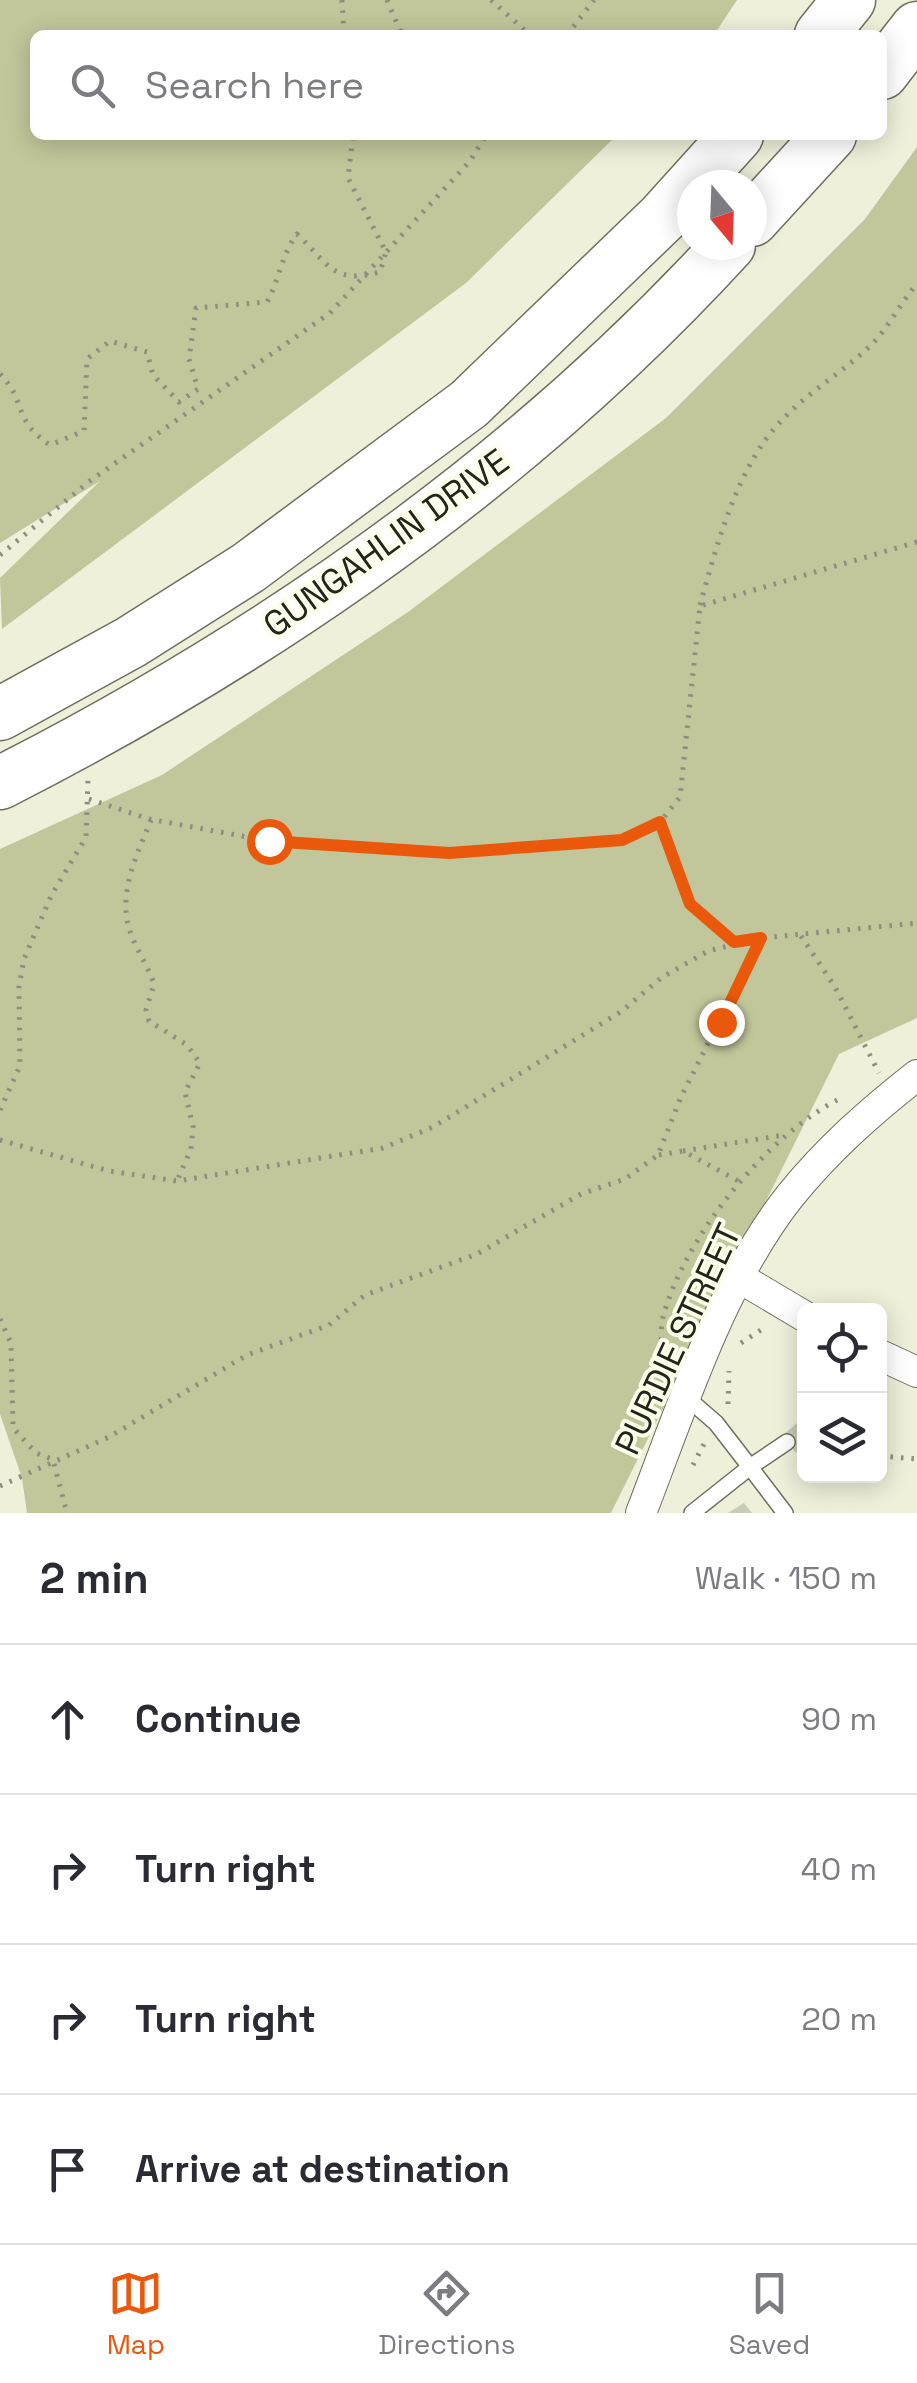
<!DOCTYPE html>
<meta charset="utf-8">
<style>
:root{--surface:#fff;--page:#f7f7f7;--text:#2b2b33;--muted:#7c7c81;--line:#e1e1e2;--accent:#ea580c}
body{margin:0;font-family:"Space Grotesk",sans-serif;background:var(--page);color:var(--text)}
.controls{position:absolute;right:30px;bottom:30px;display:grid;overflow:hidden;border-radius:15px;box-shadow:0 5px 25px #0003}
.controls button{width:90px;height:90px;display:grid;place-items:center;padding:0;border:0;border-bottom:2px solid var(--line);background:var(--surface);color:var(--text);font:50px sans-serif}
.compass{position:absolute;left:677px;top:170px;width:90px;height:90px;border-radius:50%;background:var(--surface);box-shadow:0 5px 25px #0003;rotate:161deg}
.stop{position:absolute;width:30px;height:30px;margin:-22px;border:8px solid #ea580c;border-radius:50%;background:#fff}
.stop.end{background:#ea580c;border-color:#fff;box-shadow:0 2px 10px #0008}
.list{margin:0;padding:0;list-style:none}
h2{display:flex;justify-content:space-between;align-items:center;height:130px;margin:0;padding:0 40px;font-size:42px}
h2 small{font-size:32px;font-weight:400;color:var(--muted)}
.list li{display:grid;grid-template-columns:65px 1fr auto;gap:30px;align-items:center;box-sizing:border-box;height:150px;padding:0 40px;border-top:2px solid var(--line)}
.list b{display:block;font-size:38px;white-space:nowrap}
.list em{font-size:32px;font-style:normal;color:var(--muted)}
.icon{flex:none;width:55px;height:55px;fill:none;stroke:currentColor;stroke-width:2;stroke-linecap:round;stroke-linejoin:round}
.map{position:relative;flex:none;width:917px;height:1513px;overflow:hidden}
.search{position:absolute;background:var(--surface);box-shadow:0 5px 25px #0003;left:30px;right:30px;top:30px;height:110px;display:flex;align-items:center;gap:25px;box-sizing:border-box;padding:0 35px;border-radius:15px;color:var(--muted);font-size:38px}
.sheet{height:730px;background:var(--surface)}
nav{display:flex;justify-content:space-around;align-items:center;box-sizing:border-box;height:140px;border-top:2px solid var(--line);background:var(--surface);font-size:28px;color:var(--muted)}
nav a{display:grid;justify-items:center;gap:5px}
nav .on{color:var(--accent)}
.map>svg:first-child{display:block}
.green{fill:#c2c69b}
.building{fill:#c8cbb5}
.lines{fill:none;stroke-linecap:round;stroke-linejoin:round}
.service-casing{stroke:#6e705d;stroke-width:18}
.minor-casing{stroke:#6e705d;stroke-width:32}
.motorway-casing{stroke:#6e705d;stroke-width:55}
.path{stroke:#8c8e7e;stroke-width:5;stroke-dasharray:2.5 8;stroke-linecap:butt}
.service{stroke:#fff;stroke-width:15}
.minor{stroke:#fff;stroke-width:30}
.motorway{stroke:#fff;stroke-width:52}
.route{stroke:#ea580c;stroke-width:12}
.labels{text-anchor:middle;stroke-width:8;stroke-linejoin:round;paint-order:stroke}
.street-label{font-size:35px;fill:#23241c;stroke:#fbfee8}
</style>
<div class="map">
<svg width="917" height="1513" viewBox="0 0 917 1513">
<rect width="100%" height="100%" fill="#eef0da"/>
<!-- green -->
<path class="green" d="M0,0H737L714,35H35V135H617L466,283L2,629L0,578L100,481L0,543Z
M917,147V1018L839,1054L611,1513H27L22,1478L0,1414V849L162,775L408,612L666,418L865,219Z"/>
<!-- building -->
<path class="building" d="M804,1417V1447L796,1453L782,1436Z
M744,1503L752,1513H728Z"/>
<g class="lines">
<!-- service casing -->
<g class="service-casing">
<path id="service" d="M686,1397L716,1423L750,1467L692,1513
M785,1513L750,1467L787,1442"/>
</g>
<!-- minor casing -->
<g class="minor-casing">
<path id="minor" d="M740,1278L804,1316
M880,1355L917,1372
M641,1513C681,1410 721,1283 790,1196C828,1149 870,1112 917,1075"/>
</g>
<!-- motorway casing -->
<g class="motorway-casing">
<path id="motorway" d="M821,35L849,0
M882,73L917,28
M752,220L830,135
M0,714L131,642L248,568L469,404L663,217L737,135
M0,783C271,645 523,470 729,245"/>
</g>
<!-- path -->
<path class="path" d="M342,0L344,35
M387,0L402,35
M491,0L530,35
M567,35L594,0
M0,374C27,401 12,420 50,445L84,431L87,359L110,341L147,352L153,375L179,402L198,389L189,359L196,308L267,302C280,278 281,256 297,234C327,262 333,286 380,272L386,252L348,178L353,135
M0,555L91,480L330,313L470,161L486,135
M700,605C717,545 737,467 781,421C808,392 842,373 870,346C888,329 900,303 917,284
M89,799L149,819L269,841L449,853L622,840L660,822L680,797L700,606L917,542
M151,820C137,855 116,895 131,934C137,951 148,966 154,984L146,1010L149,1021L187,1045L200,1063L185,1092L193,1127L191,1149L177,1181
M660,822L690,904L734,943
M801,936L835,987L879,1073
M0,1110L20,1066L19,987L24,959L51,896L86,837L88,779
M0,1140L109,1171L177,1181L383,1148L433,1127L622,1011L661,978L708,951L761,938L917,923
M683,1151L784,1135
M659,1155L683,1151L742,1183
M0,1319L11,1343L13,1428L36,1453L57,1461
M741,1343L764,1328
M664,1371C663,1354 659,1333 663,1317C685,1236 767,1135 841,1098
M728,1404L729,1371
M880,1456L917,1459
M54,1464L67,1513
M693,1465L704,1444
M0,1486L109,1437L247,1355L329,1325L365,1295L477,1254L581,1194L625,1179L658,1155L681,1097L761,938"/>
<!-- service -->
<use href="#service" class="service"/>
<!-- minor -->
<use href="#minor" class="minor"/>
<!-- motorway -->
<use href="#motorway" class="motorway"/>
</g>
<g class="lines">
<!-- route -->
<path class="route" d="M269,841L449,853L622,840L660,822L690,904L734,942L761,938L721,1022"/>
</g>
<g class="labels">
<!-- street labels -->
<g class="street-label">
<text transform="translate(386 543) rotate(-36)" y="12">GUNGAHLIN DRIVE</text>
<text transform="translate(678 1339) rotate(-65)" y="12">PURDIE STREET</text>
</g>
</g>
</svg>
<div class="controls">
<button><svg class="icon" aria-label="locate" viewBox="0 0 24 24"><circle cx="12" cy="12" r="6"/><path d="M12 2v4M12 18v4M2 12h4M18 12h4"/></svg></button>
<button><svg class="icon" aria-label="layers" viewBox="0 0 24 24"><path d="M12 4l9 5-9 5-9-5zM3 14l9 5 9-5"/></svg></button>
</div>
<svg class="compass" viewBox="-18 -18 36 36"><path d="M0-13l5 13h-10z" fill="#e53935"/><path d="M0 13l5-13h-10z" fill="#7c7c81"/></svg>
<div class="stop" style="left:269px;top:841px"></div>
<div class="stop end" style="left:721px;top:1022px"></div>
<div class="search"><svg class="icon" aria-label="search" viewBox="0 0 24 24"><circle cx="10" cy="10" r="6"/><path d="M15 15l6 6"/></svg>Search here</div>
</div>
<section class="sheet">
<h2>2 min<small>Walk · 150 m</small></h2>
<ul class="list">
<li><svg class="icon" aria-label="ahead" viewBox="0 0 24 24"><path d="M12 20V5M6 11l6-6 6 6"/></svg><div><b>Continue</b></div><em>90 m</em></li>
<li><svg class="icon" aria-label="right" viewBox="0 0 24 24"><path d="M7 20v-9h11M14 6l5 5-5 5"/></svg><div><b>Turn right</b></div><em>40 m</em></li>
<li><svg class="icon" aria-label="right" viewBox="0 0 24 24"><path d="M7 20v-9h11M14 6l5 5-5 5"/></svg><div><b>Turn right</b></div><em>20 m</em></li>
<li><svg class="icon" aria-label="arrive" viewBox="0 0 24 24"><path d="M6 21V4h12l-3 4 3 4H6"/></svg><div><b>Arrive at destination</b></div></li>
</ul>
</section>
<nav>
<a class="on"><svg class="icon" aria-label="map" viewBox="0 0 24 24"><path d="M3 6l6-2 6 2 6-2v14l-6 2-6-2-6 2zM9 4v14M15 6v14"/></svg>Map</a>
<a><svg class="icon" aria-label="directions" viewBox="0 0 24 24"><path d="M12 3l9 9-9 9-9-9zM9 14v-3h6M13 9l2 2-2 2"/></svg>Directions</a>
<a><svg class="icon" aria-label="saved" viewBox="0 0 24 24"><path d="M7 4h10v16l-5-4-5 4z"/></svg>Saved</a>
</nav>
